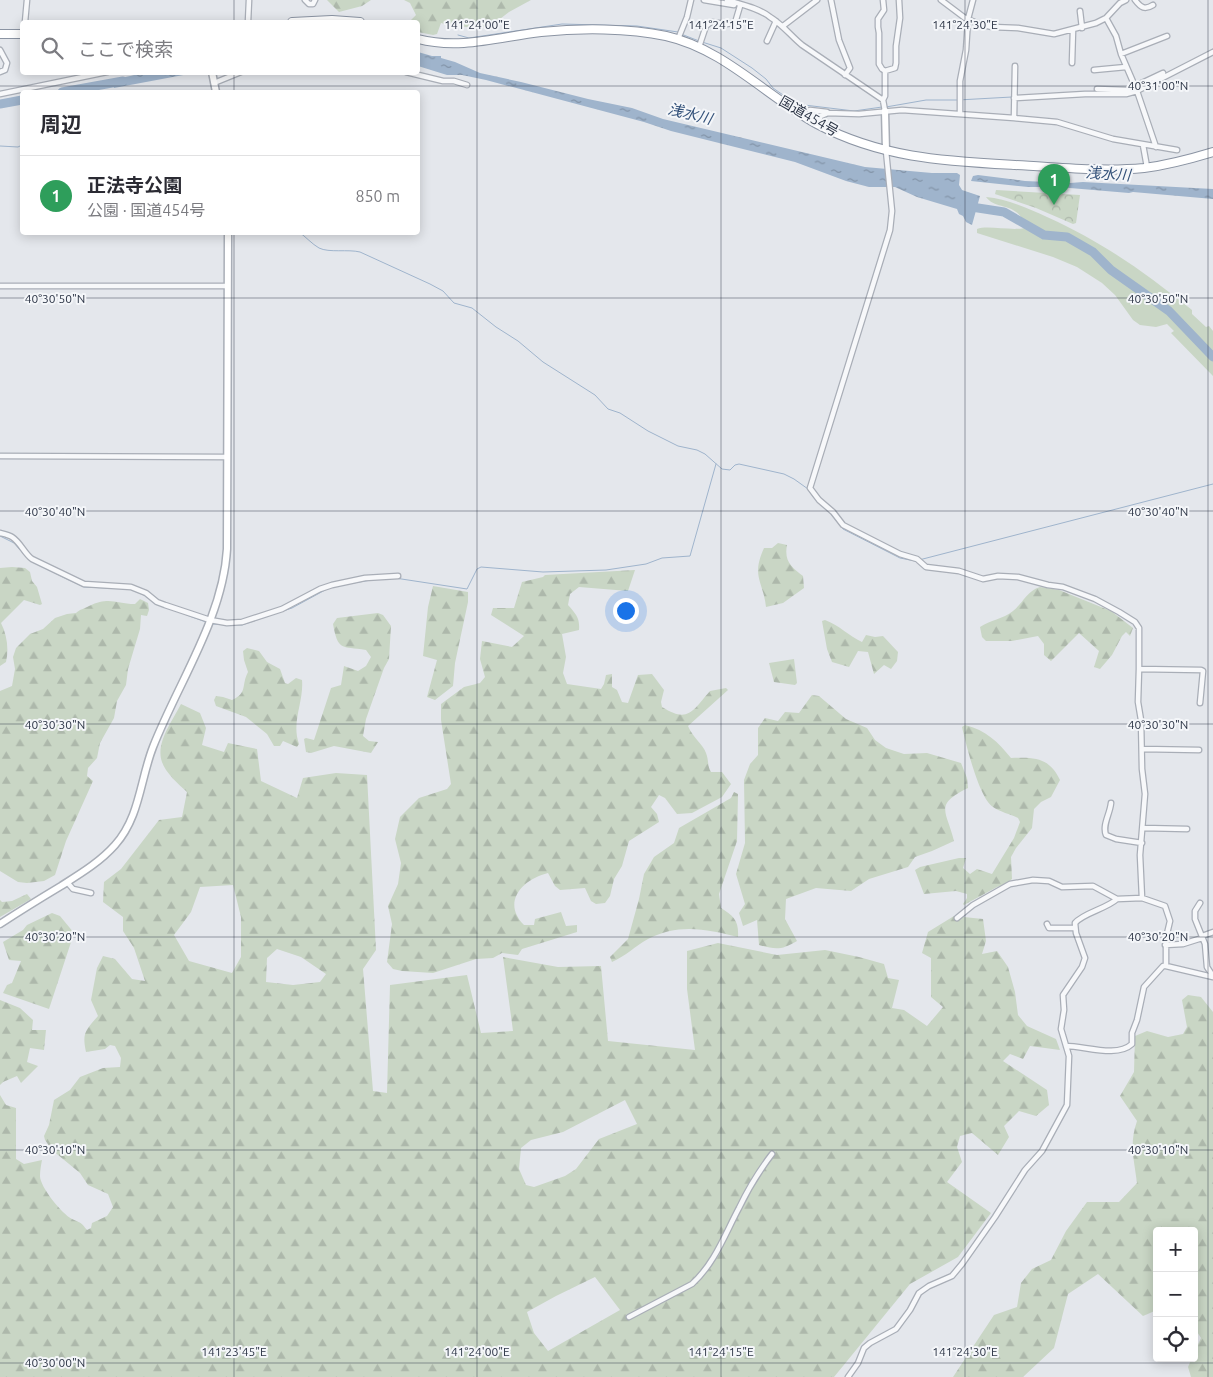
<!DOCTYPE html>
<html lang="ja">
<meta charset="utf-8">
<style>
:root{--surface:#fff;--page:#f2f2f3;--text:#2b2b33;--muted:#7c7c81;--line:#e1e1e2;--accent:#d1495b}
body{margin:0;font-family:Ubuntu,"Noto Sans JP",sans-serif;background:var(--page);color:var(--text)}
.controls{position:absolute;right:15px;bottom:15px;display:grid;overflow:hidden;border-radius:5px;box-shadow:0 2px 12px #0003}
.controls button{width:45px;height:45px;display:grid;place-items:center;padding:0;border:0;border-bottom:1px solid var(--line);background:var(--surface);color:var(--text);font:25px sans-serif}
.you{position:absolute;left:625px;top:610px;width:18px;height:18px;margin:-12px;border:4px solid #fff;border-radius:50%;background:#1a73e8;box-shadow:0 0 0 8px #1a73e833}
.badge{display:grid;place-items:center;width:32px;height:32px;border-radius:50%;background:var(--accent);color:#fff;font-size:16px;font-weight:700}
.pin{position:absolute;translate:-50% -41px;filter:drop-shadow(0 1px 2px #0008)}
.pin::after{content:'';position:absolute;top:26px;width:18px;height:15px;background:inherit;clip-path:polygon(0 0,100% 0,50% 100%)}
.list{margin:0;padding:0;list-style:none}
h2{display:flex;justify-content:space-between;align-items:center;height:65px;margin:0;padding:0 20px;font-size:21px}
h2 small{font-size:16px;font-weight:400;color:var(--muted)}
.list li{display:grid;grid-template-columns:32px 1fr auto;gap:15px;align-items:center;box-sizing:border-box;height:80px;padding:0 20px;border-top:1px solid var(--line)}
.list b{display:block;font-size:19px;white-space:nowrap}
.list p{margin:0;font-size:16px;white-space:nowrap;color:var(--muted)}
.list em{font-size:16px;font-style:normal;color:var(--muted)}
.icon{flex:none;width:28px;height:28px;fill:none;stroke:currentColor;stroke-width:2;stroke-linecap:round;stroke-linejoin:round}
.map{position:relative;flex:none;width:1213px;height:1377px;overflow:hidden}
.search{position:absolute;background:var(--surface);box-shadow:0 2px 12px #0003;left:20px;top:20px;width:400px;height:55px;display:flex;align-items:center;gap:12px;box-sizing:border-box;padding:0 18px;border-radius:5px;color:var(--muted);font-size:19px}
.panel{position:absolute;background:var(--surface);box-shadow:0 2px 12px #0003;left:20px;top:90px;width:400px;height:145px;border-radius:5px}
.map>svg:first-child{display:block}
.green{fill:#c9d6c5}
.forest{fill:url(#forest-firs);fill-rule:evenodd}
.park{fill:url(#park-crowns)}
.water{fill:url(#water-ripples)}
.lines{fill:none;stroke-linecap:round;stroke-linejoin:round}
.stream{stroke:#9fb4cc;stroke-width:1}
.river{stroke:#9fb4cc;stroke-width:9}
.street-casing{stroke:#a9aeb7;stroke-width:7}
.secondary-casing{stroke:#a9aeb7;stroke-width:9}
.highway-casing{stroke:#8b94a3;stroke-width:10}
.street{stroke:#f7f8fa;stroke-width:4.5}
.secondary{stroke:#fff;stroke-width:6}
.highway{stroke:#fff;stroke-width:8}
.ticks{fill:none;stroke:#2b3445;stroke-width:1;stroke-opacity:0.45}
.labels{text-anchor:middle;stroke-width:4;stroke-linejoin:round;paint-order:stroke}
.street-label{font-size:14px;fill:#2b3445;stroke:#f4f6f9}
.water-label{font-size:15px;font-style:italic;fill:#34527a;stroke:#f4f6f9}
.ticks-label{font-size:12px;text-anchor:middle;fill:#2b3445;stroke:#f4f6f9;stroke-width:4;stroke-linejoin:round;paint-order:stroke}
</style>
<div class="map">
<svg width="1213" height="1377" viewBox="0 0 1213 1377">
<defs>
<pattern id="forest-firs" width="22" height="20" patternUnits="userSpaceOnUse" patternTransform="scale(1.25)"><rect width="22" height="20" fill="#c9d6c5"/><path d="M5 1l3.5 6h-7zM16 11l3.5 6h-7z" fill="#adb8ab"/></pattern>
<pattern id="park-crowns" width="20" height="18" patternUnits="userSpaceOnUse" patternTransform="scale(1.25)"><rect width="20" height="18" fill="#c9d6c5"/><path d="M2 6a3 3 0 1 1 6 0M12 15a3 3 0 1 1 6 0" fill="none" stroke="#adb8ab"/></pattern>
<pattern id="water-ripples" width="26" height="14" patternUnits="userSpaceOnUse" patternTransform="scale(1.25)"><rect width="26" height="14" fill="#9fb4cc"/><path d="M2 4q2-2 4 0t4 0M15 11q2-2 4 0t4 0" fill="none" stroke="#8293a7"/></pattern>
</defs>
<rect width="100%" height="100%" fill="#e4e7ec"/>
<!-- green -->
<path class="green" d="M986,197C1007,199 1028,208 1047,217C1104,243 1143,271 1192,310V314L1206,327L1209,326L1213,331V376L1171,333L1174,331L1167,324L1156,327L1140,325L1133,320L1115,295L1102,283L1077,267L1053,257L977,233V229C987,225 1011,231 1025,228C1020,201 996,211 986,197Z"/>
<!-- forest -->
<path class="forest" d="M327,0H371L362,6L339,12Z
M404,0H531L509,12L496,22L481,28L452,26L441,23L437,34L433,35L418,32V22H409L416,15L410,3Z
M778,543L787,545C784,561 791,567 803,576L804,588L783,603L766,607C763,580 751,577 764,548H772Z
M12,567L25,568L30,572L32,581L37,587L42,604L40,605L24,600L1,623C7,635 9,649 6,662L0,666V568Z
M635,570L628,591L579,587L570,594L568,605C576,614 580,618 579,630L562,634L566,657L563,673L567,684L601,689L604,684L606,675L612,674V687L617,690L622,702L628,703L638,675L652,674L664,690L661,702L662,707C689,724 693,710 710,691L726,688L728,690L688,726C693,738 703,744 706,753C709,760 707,766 711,772H722L731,784L722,797L692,813L677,814L665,798L659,795L651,807L657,814L659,822L629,841L622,866L614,879L610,896L605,903L596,904L591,901L585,888L560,890L555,886L548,873C523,879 501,902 524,925H534L535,919L561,912L566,926L577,925V932L522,949L518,955L502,953L493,958L476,959L433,973L402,971L393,969L387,962L392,924L388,906L398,884L401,863L395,839L400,817L419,798L447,789L451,784L441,720V704L464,687L480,683L485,677L480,659L482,641L512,647L524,636L491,615L493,608H514L522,582L543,577L545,575Z
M433,586L468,592V602L455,663L453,686L435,700L427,697L437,660L423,656L428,607Z
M1040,587L1059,590L1111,611L1133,628L1130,636L1126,632L1122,636L1112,655L1100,669L1094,667L1099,651L1079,633L1051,661L1044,655V644L1038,636L1012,641H986L982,637L980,627C990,620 1003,619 1013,611C1023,603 1027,591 1040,587Z
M140,599L148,603L149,610L147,616L141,615L140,629L128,669L126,685L117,701L114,718L100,743L97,758L88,768L87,776L93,781L66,841L55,875L44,881L27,883L18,882L0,871V691L12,686L15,669L13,657L16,648L30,634L43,629L55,618L67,614L76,613C80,609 84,609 89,606C110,596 116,604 135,604Z
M378,613L383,615L391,626L389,659L384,668L366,719L363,736L369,741L378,742L371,753L334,746L311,753L306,752L304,739L306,738L314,740L331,688L341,685L344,666L358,671L366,666L371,657L366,650C341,646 338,651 333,624L337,618Z
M825,620C839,625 849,636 862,642L866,635L875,637L883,636L898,652L897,661L891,669L884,665L874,674L868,652L858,651L849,667L832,662L827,649L822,621Z
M247,648L259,651L267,662L280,669L285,683L288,684L296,678L302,680C304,702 291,722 299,744L297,747L283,741L280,746H274L267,734L246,717L216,706L214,700L216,696L223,697L232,700C248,693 241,685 248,672L244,660L243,651Z
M794,659L797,683L795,685L774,682L769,663Z
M812,695L819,696L846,719L867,728L875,740L886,748L904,754L927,753L961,763L967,778L968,788C933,805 947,811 954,841L932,851L915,857L908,867L869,879L851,891L816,888L786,899L785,919L797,941C782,950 776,950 759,945L757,920L743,926L739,913L745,904L736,874L745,843L744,780L750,764L758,755V728L765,718L778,721L785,712L799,713Z
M181,704L200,713L206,728L202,745L224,752L228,743L257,749L261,781L297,798L303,778L336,773L367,775L376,950L363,969L373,1091L387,1093L390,985L467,975L481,1033L513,1031L503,957L558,967L601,966L608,1041L695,1050L687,989V951L718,943L777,955L825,950L859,957L884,964L888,978L899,980L892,1008L904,1010L927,1026L943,1007L931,997V958L922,953L928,932L954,916L983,919L986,941L982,954L997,951L1008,967L1015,992L1018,1015L1027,1026L1056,1039L1060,1050L1030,1046L1023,1059L1010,1054L1003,1061L1047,1090L1049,1105L1036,1116L1019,1111L1004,1126L1009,1137L998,1155L972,1133L960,1136L957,1147L962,1162L947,1182L991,1213L958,1257L910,1284L834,1377H0V1095L6,1105L16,1108V1159L24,1164L42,1160C41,1165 40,1171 40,1176C40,1187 62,1214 72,1219C82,1224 80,1221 87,1230L91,1228L92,1223L107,1216L113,1207L108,1194L88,1185L80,1173L52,1150L45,1140L44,1136L49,1125L54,1100L70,1090L80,1077L103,1068L120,1067L121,1058L115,1046L110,1045L105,1049L86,1052C82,1033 85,1031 98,1016L91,1000L97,968L103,956L115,959L132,979L145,981L134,948L123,931V917L103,902L104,882L121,869L159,820L182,817L187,792C179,785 165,772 162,762C155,743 173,720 181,704ZM233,885L241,917V957L232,973L189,961L174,935L191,912L200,887ZM277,949L301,957L326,974L320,982L293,985L266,982L267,958ZM625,1100L637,1124L599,1139L576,1169L565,1176L534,1187L526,1185L519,1169L521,1148L531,1140L563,1132ZM595,1277L620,1310L548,1351L534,1333L527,1312L556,1296Z
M965,725C986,730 998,742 1011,758C1034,757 1049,757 1060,780L1051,797L1041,802L1034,809L1032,828L1016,848L1011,857L1012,879L1004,885L997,887L964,905L963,904L967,898V894L956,891L924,894L915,870L920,867L959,858H966L963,868L970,874L977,869L992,874L1014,838L1020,822L1018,818C1010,814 1000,812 993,807C979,798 966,744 962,727Z
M734,792L738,794L737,841L719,894L721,908C734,916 739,921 738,937C707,929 678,923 648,939C635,946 626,956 612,962L610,957L628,939L639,899L644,874L654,857L674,843L679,828L731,798Z
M27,894L31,899L0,917V900L2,902L12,901Z
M52,913L60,916L74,933L49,1009L3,993L7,985L12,983L21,961L9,960L3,942L23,930L27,925Z
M1188,995L1201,997L1213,1012V1377H1191L1188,1367L1192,1358H1194V1353L1201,1338L1194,1327V1231H1157V1310L1143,1316L1098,1274L1068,1294L1054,1348L1023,1377H953L994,1315L1017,1307L1021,1283L1032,1269L1051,1260L1066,1231L1087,1202H1119L1137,1183C1134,1159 1129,1144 1137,1121L1120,1096L1134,1072L1135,1036L1147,1031L1168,1037L1183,1034L1187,1027L1182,1000Z
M0,1000L20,1008L33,1020L32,1030H46L44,1050L30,1048L27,1062L38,1066L21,1083L17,1076L3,1082L0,1085Z"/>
<!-- park -->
<path class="park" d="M996,190L1080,195L1076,223L1073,224L1036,208L995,194Z"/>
<!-- water -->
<path class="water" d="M418,52L432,56H441V58L455,62L480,73L521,82L588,99L632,108L663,119L865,167L932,173H957L960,175L959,185L962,190L980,196L972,225L966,222L963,216L959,214L957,209L917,197L895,187H869L846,181L795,162L671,131L644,122L486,80L462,75H447L418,66Z
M148,72H194V73L114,88L112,80Z
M978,175L1025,181L1070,183L1083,182L1213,189V199L1133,192L1129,193L1058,187H1028L971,181L973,176Z"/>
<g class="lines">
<!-- stream -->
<path class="stream" d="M681,34L699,41
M458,35L469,38L562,24L637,26L678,32
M702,42L721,48L752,68L766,79L773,88L796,104L854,111L882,107
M1088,92H1109
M886,107L926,100H958L1012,97
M0,146L18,147L22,145
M299,232C306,237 312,244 319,248C329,253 348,249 360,252L430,284L443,291L454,303L472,308L496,327L518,341L543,362L595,395L608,409L620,413L648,431L678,446L697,450L705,454L722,469L730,470L735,465L739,464L784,474L794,479L808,489L814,498L831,514L843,529L900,558L915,561
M0,536L14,543L29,560L67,579L84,587L108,588
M919,560L1213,484
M395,578L467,589L477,569L481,567L543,572L606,570L646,564L662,558L690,556L716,464
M336,586L371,580
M139,592L159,605
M277,613L292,608L327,589
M184,614L206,622
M212,624L242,625L271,615"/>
<!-- river -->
<path class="river" d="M62,92L123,81
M0,104L22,100
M965,206L1004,212L1044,235L1067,237L1093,252L1111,270L1169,311L1213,357"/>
<!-- street casing -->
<g class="street-casing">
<path id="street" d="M305,0L309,4H313L315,0
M704,0L734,5
M727,0C740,4 759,8 770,17C783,25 791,36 802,45L883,100L885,111
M831,0L839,40L850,68L845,75
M883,0L884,10L878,19V27L879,33V64L882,69L885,71
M941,0L965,18L979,24L992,27L1018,28L1054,34L1096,23L1106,18L1120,3L1126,0
M1135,0C1141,8 1145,10 1153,5
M1080,11L1082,28
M1106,18L1116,36L1121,54L1137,91L1156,147
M25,22L27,0
M248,22L249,0
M783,26L817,0
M678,39L687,17L691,0
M767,41L776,21
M699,47L706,26L711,22L726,24L735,23L740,6
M0,50L7,63L5,70L0,72
M1121,54L1167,36
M1072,63L1073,30
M1094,70L1126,67
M406,72L443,81H454L467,85
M214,83L241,72
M1097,89L1127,90L1163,73
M0,94L107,72
M1014,98L1085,94H1126L1137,91L1213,52
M883,100L885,96V71L895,68L896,63V46L900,18L899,0
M810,110L827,112
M960,114V81L966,50L968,19L973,0
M1014,118L1015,66
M816,124L821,116L828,113L859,114L902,110L1014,118L1057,122L1113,139L1177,150
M1143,145L1147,167
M886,151L892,211L890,230L810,488L819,500L833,512L843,525L900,554L917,559L926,567L959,571L983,579L998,576L1018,577L1048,585L1063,587L1095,599L1119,612L1135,622L1139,628V669
M0,286H227
M0,456L227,457
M0,533C4,534 9,535 12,537C21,543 24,553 32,559L84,584L131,587L146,593L157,602L165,605L210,620L227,623L242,622L282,609L320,589L332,585L365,578L398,576
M1142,749L1199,750
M1111,803C1110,814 1102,825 1106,835L1116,839L1142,843
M1143,828L1187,829
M67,882L73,889L91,893
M1142,898L1140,855L1145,794L1142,769L1141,720L1138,702L1139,669L1201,670L1203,671L1200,703
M1200,903L1195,911V919L1205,944L1207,967L1213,976
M957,918L973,905L1010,884L1033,880L1049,881L1062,887L1093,886L1117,899L1142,898L1165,906L1170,921L1166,938V966
M1047,924L1049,928H1075
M1202,936L1213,932
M1165,945L1183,944L1202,938
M1066,1046C1085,1046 1117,1058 1132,1044V1033L1137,1020L1144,987L1163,966H1166L1213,977
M629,1317L692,1284C715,1263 725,1234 739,1208C748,1189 759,1171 772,1154
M848,1377L858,1363L864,1348L870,1343L896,1329L910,1310L919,1293L929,1286L952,1276L962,1264L995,1217L1025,1170L1042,1151L1067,1105L1069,1056L1061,1029L1064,1010L1063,995L1082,967L1085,958L1076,933L1075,923C1083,913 1106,909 1117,899"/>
</g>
<!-- secondary casing -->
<g class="secondary-casing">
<path id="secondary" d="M212,72L216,92
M885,111L886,151
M0,924C20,911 41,898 61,886C80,874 100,862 115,845C140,817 140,780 153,747C178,683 223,618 227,549L228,232"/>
</g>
<!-- highway casing -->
<g class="highway-casing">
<path id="highway" d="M292,22L332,20L360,22
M0,34H22
M418,39C460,50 499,37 541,32C580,28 628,28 666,36C724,49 766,96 817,124C881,158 944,161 1015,165C1058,167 1101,172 1144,168C1167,165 1190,159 1213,152"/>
</g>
<!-- street -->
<use href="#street" class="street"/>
<!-- secondary -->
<use href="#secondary" class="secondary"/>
<!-- highway -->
<use href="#highway" class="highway"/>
</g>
<!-- ticks -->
<path class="ticks" d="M234,0V22M477,0V1377M721,0V1377M965,0V1377M1208,0V1377M234,72V92M0,86H1213M234,232V1377M0,298H1213M0,511H1213M0,724H1213M0,937H1213M0,1150H1213M0,1363H1213"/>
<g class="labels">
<!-- street labels -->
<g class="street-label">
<text transform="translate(809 116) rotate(30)" y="5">国道454号</text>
</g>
<!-- water labels -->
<g class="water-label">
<text transform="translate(690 114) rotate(14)" y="5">浅水川</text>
<text transform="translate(1108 174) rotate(4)" y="5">浅水川</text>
</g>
</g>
<g class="ticks-label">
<text x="477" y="29">141°24'00"E</text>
<text x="721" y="29">141°24'15"E</text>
<text x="965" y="29">141°24'30"E</text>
<text x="1158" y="90">40°31'00"N</text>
<text x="55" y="303">40°30'50"N</text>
<text x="1158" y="303">40°30'50"N</text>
<text x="55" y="516">40°30'40"N</text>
<text x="1158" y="516">40°30'40"N</text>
<text x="55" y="729">40°30'30"N</text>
<text x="1158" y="729">40°30'30"N</text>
<text x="55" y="941">40°30'20"N</text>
<text x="1158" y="941">40°30'20"N</text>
<text x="55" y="1154">40°30'10"N</text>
<text x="1158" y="1154">40°30'10"N</text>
<text x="234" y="1356">141°23'45"E</text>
<text x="477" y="1356">141°24'00"E</text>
<text x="721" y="1356">141°24'15"E</text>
<text x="965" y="1356">141°24'30"E</text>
<text x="55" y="1367">40°30'00"N</text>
</g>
</svg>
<div class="controls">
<button>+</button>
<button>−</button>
<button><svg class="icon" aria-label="locate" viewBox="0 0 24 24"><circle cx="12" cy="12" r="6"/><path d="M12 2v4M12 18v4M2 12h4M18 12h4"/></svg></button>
</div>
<div class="you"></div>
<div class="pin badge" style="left:1054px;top:205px;background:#2e9e5b">1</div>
<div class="search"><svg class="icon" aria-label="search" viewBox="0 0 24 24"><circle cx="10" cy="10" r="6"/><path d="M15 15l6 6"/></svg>ここで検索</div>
<section class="panel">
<h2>周辺<small></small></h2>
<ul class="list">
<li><span class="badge" style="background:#2e9e5b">1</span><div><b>正法寺公園</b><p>公園 · 国道454号</p></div><em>850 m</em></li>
</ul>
</section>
</div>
